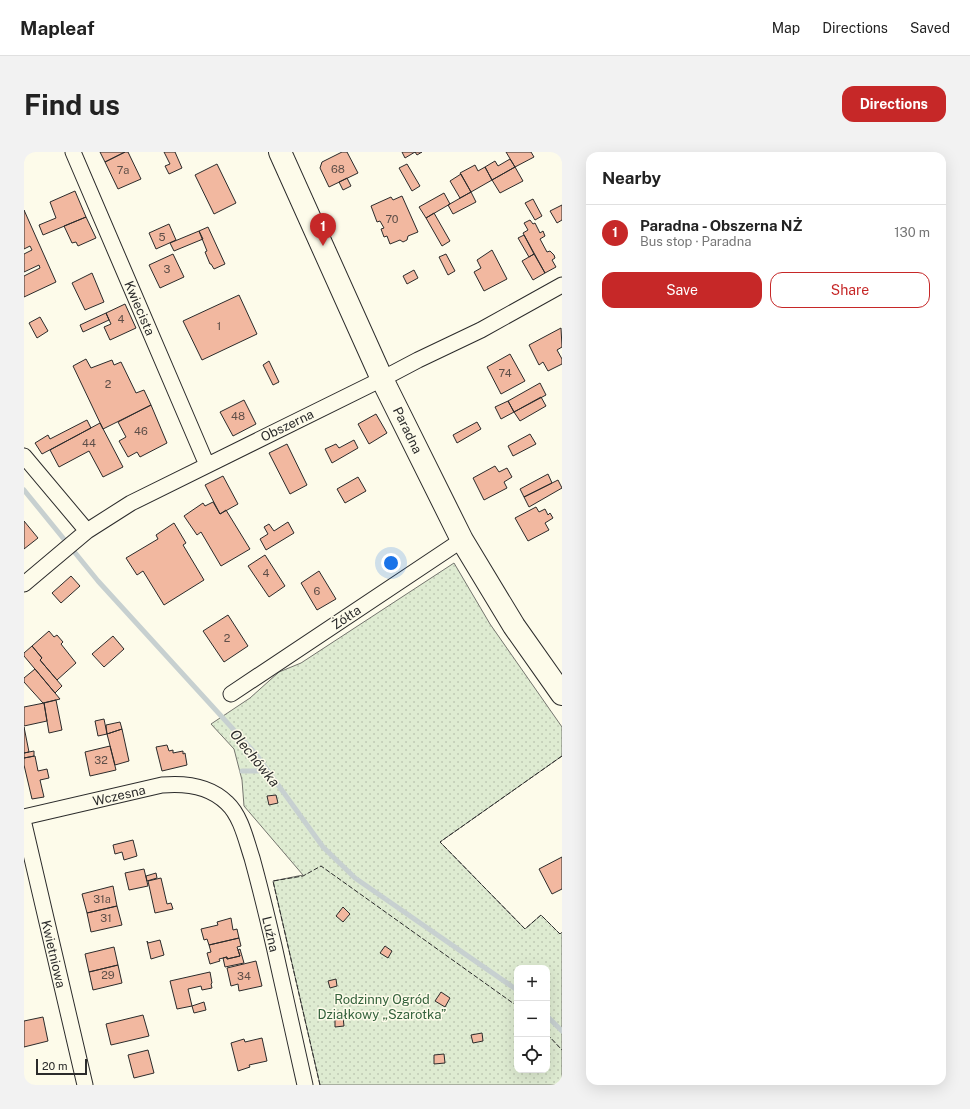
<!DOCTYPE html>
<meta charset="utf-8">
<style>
:root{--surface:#fff;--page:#f2f2f2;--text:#222;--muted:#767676;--line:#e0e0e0;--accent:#c62828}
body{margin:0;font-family:"Public Sans",sans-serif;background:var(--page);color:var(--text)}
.controls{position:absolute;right:12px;bottom:12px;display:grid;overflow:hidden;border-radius:8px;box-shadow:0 4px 16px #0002}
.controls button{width:36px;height:36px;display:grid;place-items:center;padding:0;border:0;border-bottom:1px solid var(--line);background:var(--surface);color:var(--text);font:20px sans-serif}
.scale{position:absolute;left:12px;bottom:10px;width:51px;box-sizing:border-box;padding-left:4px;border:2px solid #2b2b2b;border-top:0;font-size:11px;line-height:14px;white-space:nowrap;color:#2b2b2b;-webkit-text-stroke:3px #fdfbea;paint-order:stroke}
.you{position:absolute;left:367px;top:411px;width:14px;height:14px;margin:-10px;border:3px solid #fff;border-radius:50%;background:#1a73e8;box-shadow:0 0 0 6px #1a73e833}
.badge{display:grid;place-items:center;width:26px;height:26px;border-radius:50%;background:var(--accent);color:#fff;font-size:13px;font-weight:700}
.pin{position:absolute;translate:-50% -33px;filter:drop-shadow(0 1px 2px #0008)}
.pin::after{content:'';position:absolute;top:21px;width:14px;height:12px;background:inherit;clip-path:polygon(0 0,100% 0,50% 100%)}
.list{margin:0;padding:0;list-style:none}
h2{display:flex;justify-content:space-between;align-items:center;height:52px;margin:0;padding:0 16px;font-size:17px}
h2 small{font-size:13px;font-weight:400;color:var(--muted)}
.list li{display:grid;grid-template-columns:26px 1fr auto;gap:12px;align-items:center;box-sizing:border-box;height:56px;padding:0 16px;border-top:1px solid var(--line)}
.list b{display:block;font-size:15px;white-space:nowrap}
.list p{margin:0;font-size:13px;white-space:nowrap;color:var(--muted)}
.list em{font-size:13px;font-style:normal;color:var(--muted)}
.actions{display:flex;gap:8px;padding:12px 16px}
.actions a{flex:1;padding:9px 0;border:1px solid var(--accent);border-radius:12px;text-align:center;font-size:14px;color:var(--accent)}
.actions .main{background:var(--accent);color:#fff}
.icon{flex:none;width:22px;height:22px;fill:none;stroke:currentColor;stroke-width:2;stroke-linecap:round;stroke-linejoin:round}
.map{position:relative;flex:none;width:538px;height:933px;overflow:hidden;border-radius:12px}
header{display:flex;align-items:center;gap:24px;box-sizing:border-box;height:56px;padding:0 20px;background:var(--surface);border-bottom:1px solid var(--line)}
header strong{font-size:19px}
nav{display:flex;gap:22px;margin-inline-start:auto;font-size:14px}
.intro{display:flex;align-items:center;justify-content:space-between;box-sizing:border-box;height:96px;padding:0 24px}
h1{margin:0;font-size:28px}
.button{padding:10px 18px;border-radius:12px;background:var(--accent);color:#fff;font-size:14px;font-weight:700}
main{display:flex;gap:24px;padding:0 24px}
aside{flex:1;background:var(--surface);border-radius:12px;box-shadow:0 4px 16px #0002}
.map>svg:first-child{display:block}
.grass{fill:url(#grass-dots);stroke:#74746e;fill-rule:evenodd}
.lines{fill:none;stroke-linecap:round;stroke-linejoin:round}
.stream{stroke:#c7d0d0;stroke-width:5}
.building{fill:#f2b8a0;stroke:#2b2b2b}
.street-casing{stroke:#2b2b2b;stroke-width:17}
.secondary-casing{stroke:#2b2b2b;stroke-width:24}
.street{stroke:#fdfbea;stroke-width:15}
.secondary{stroke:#fdfbea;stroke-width:22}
.fence{stroke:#2b2b2b;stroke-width:1;stroke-dasharray:5 2;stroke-linecap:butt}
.labels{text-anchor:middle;stroke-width:3;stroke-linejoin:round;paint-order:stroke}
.number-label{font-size:11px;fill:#5d4e48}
.street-label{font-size:13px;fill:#2b2b2b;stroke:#fdfbea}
.park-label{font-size:13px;fill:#34623c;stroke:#fdfbea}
.water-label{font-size:14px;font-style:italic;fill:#2b2b2b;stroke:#fdfbea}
</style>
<header>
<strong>Mapleaf</strong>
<nav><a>Map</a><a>Directions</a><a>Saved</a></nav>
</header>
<div class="intro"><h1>Find us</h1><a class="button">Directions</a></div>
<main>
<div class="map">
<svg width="538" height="933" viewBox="0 0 538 933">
<defs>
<pattern id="grass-dots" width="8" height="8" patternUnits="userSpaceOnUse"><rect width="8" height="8" fill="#deebd1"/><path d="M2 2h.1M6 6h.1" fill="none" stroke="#bfcab4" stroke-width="1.8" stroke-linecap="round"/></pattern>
</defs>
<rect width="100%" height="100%" fill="#fdfbea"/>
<!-- grass -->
<path class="grass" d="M430,411L466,472L538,575V604L416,690L501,777L517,763L536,782L538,780V933H296L249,729L279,723L220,654L218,628L210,597L187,572L226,546L255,520L277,511ZM493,816H523V918H493Z"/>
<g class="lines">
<!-- stream -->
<path class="stream" d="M0,338L74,429L231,601L299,695L331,726L493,838
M218,619H237L245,622
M523,864L538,879"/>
</g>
<!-- building -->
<path class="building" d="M76,0H101L81,10Z
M101,0H104L117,27L94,37L81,10Z
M140,0H151L158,16L145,22L141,14L146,12Z
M318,0H323L334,21L305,35L296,16L298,10Z
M378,0H398L393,3L391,0L381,6Z
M482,0H507L510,5L491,15Z
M486,7L491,15L468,28L461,15L471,9L474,14Z
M193,12L212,51L190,62L171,23Z
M383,12L396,34L388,39L375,16Z
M451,13L454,19L461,15L468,28L447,40L436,21Z
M491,15L499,29L476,41L468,28Z
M437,22L447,40L436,46L426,29Z
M323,26L327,34L319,38L315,30Z
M51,39L62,65L19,83L15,73L32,66L26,50Z
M447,40L452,50L429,62L424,53Z
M420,41L426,52L402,66L395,55Z
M378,44L394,80L384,84L383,88L379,90L376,88L366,92L363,84L360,85L357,77L360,76L356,69L353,70L347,54L367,45L369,48Z
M509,47L518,64L511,68L501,51Z
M538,53V68L533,71L526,59Z
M0,58L32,130L0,145V124L16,116L15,113L0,120V102L8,98L6,94L0,97Z
M410,61L426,89L418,94L402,66Z
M62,65L72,86L54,94L52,90L48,91L40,74Z
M506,68L509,72L511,71L516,81L519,79L521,84L516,87L523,100L526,99L530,103L531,106L528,108L532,115L521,121L499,81L504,78L500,71Z
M145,72L152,88L132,97L125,81Z
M184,75L201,112L190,117L187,112H186L181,100L183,99L175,79Z
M175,79L179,87L150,99L146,91Z
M500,83L510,102L505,105L494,86Z
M468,98L483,127L460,139L450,120L457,116L453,108Z
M149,102L160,125L136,136L125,113Z
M422,102L431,119L424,123L415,105Z
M510,102L521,121L509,128L498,109Z
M390,118L394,126L383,132L379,124Z
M68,121L80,150L61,158L48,131Z
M215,143L233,182L178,208L159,169Z
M101,152L112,176L86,188L80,175L87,172L82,161Z
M82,161L85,168L59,180L56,173Z
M16,165L24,179L13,186L5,171Z
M537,176L538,195L533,198L538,207V212L524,219L519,210L515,213L505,193Z
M486,202L501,229L477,242L463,215Z
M62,207L67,216L88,208L90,213L97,210L112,241L120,238L127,253L79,277L49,214Z
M245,209L255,230L249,233L239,213Z
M516,231L522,243L490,260L484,249Z
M517,245L522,254L496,269L490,260Z
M220,248L232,272L209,284L196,260Z
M484,249L490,260L477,267L471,255Z
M127,253L143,291L116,305L113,300L104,305L95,289L102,285L94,270Z
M352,262L363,281L345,292L334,272Z
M63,268L67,276L18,302L11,291L24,283L26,287Z
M453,270L457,277L433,291L429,283Z
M76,271L99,315L79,325L65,299L35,315L26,298Z
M506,282L512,292L489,304L484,294Z
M330,288L334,296L308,311L301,297L312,292L315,296Z
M263,292L283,333L266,342L245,301Z
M471,314L475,320L483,316L488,325L480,330L483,336L460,348L449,326Z
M524,322L528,331L500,345L496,337Z
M199,324L214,352L196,362L181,333Z
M334,325L342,339L321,351L313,337Z
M534,328L538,336L505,355L500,345Z
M189,350L196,362L202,358L226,397L197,414L177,380L173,383L160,364L179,351L181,354Z
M512,355L515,360L521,357L524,363L526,361L529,366L521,371L525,378L504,389L491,366Z
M0,369L14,386L0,397Z
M264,370L270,381L242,398L236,387L244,382L240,375L245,372L250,379Z
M150,371L162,391L159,393L180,428L140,453L119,419L113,423L102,406L134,387L132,383Z
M241,403L261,434L245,445L224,414Z
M295,419L312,447L293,458L277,431Z
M47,424L56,434L37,451L28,441Z
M204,463L224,494L200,510L179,479Z
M25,479L30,485L33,483L39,490L37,492L52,511L33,528L16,508L18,506L8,494Z
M89,484L100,497L80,515L68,502Z
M8,494L18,506L16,508L38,534L31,541L0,504V501Z
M11,517L36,547L19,551L0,530V526Z
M32,548L38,578L25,581L20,551Z
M20,551L23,569L0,574V555Z
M80,567L83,582L74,584L71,569Z
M96,570L98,577L83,582L82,573Z
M0,575L5,600L0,601Z
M98,577L105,609L91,613L83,582Z
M143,593L145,599L149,598V601L159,599V602L161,601L163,613L138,619L132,595Z
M86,594L92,618L66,624L61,600Z
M10,599V604L0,606V601Z
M11,604L14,619L23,617L25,626L16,628L20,645L8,647L0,613V606Z
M252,643L254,651L245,653L243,644Z
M109,688L113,704L100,708L98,700L91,702L89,693Z
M538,705V737L528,742L515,717Z
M120,717L124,734L105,738L101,721Z
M132,721L133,726L123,729L122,724Z
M137,726L143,752L147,751L149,757L131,761L124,729Z
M89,734L93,754L63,761L58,742Z
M93,754L98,773L67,780L63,761Z
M319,755L326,762L319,770L312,764Z
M207,766L209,778L213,777L215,786L185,793L183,787L180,788L177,777L194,773L193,770Z
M215,786L217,794L213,795L216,804L203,807V805L195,807L196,809L186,812L183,801L187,800L185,793Z
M136,788L140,803L127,807L123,789L124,791Z
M361,794L368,799L364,806L356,801Z
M90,795L94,813L65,820L61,802Z
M216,797L220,811L201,815L199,806L203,805V807L216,804L214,798Z
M232,809L238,834L215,839L214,832L207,834L203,816Z
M94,813L98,831L69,838L65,820Z
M186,820L188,831L187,832L188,836L178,838L177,834L164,837L168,854L153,857L146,829Z
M312,827L313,834L306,836L304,829Z
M417,840L426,846L421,855L411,849Z
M180,850L182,858L170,861L168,854Z
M119,863L125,884L87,893L82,872Z
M19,865L24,889L0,895V869Z
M319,865L320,874L311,875V866Z
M458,881L459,889L449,891L447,883Z
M238,886L243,909L225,913L226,915L214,919L207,891L220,887L221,890Z
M124,898L130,921L110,926L104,903Z
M420,902L421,911L410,912V903Z"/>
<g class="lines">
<!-- street casing -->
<g class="street-casing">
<path id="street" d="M49,0L183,313
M0,304L63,379
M0,432L63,379L107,351L358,227L394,208L457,178L538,133
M207,542L438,388
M0,665L138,633C160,631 186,634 203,651C217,664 222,688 228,706C236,735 243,764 250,794C260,840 271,887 281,933
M0,672L61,933"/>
</g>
<!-- secondary casing -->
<g class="secondary-casing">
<path id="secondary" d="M256,0L358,227L438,388L490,474L538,542"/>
</g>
<!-- street -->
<use href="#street" class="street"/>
<!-- secondary -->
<use href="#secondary" class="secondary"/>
<!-- fence -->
<path class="fence" d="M538,604L416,690L501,777L517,763L536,782L538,780
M523,882L538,898
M296,933L249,729L279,724L297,714L493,854"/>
</g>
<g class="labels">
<!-- number labels -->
<g class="number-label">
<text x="314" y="21">68</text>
<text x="99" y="22">7a</text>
<text x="368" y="71">70</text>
<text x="138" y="89">5</text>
<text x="143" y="121">3</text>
<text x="97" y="171">4</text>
<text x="195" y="178">1</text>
<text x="481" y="225">74</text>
<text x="84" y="236">2</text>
<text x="214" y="268">48</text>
<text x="117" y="283">46</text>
<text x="65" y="295">44</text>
<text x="242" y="425">4</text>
<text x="293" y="443">6</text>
<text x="203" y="490">2</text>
<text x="77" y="612">32</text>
<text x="78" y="751">31a</text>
<text x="82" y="770">31</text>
<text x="84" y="827">29</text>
<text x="220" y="828">34</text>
</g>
<!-- street labels -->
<g class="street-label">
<text transform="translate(116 156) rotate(67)" y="5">Kwiecista</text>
<text transform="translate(263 273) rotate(-26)" y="5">Obszerna</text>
<text transform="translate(384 278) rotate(64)" y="5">Paradna</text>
<text transform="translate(322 465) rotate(-34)" y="5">Żółta</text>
<text transform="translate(95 643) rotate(-13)" y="5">Wczesna</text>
<text transform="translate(247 782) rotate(77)" y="5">Luźna</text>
<text transform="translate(30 802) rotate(77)" y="5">Kwietniowa</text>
</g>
<!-- park labels -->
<g class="park-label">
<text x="358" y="852">Rodzinny Ogród<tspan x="358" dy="15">Działkowy „Szarotka”</tspan></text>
</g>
<!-- water labels -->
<g class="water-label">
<text transform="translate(231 606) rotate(51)" y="5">Olechówka</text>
</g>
</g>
</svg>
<div class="controls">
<button>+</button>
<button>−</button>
<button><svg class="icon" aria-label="locate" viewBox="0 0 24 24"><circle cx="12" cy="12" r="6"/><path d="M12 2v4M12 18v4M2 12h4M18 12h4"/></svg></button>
</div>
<div class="scale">20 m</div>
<div class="you"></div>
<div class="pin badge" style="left:299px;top:94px">1</div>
</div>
<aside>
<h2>Nearby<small></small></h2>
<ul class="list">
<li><span class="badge">1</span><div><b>Paradna - Obszerna NŻ</b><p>Bus stop · Paradna</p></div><em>130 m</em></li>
</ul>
<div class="actions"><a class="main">Save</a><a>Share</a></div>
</aside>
</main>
